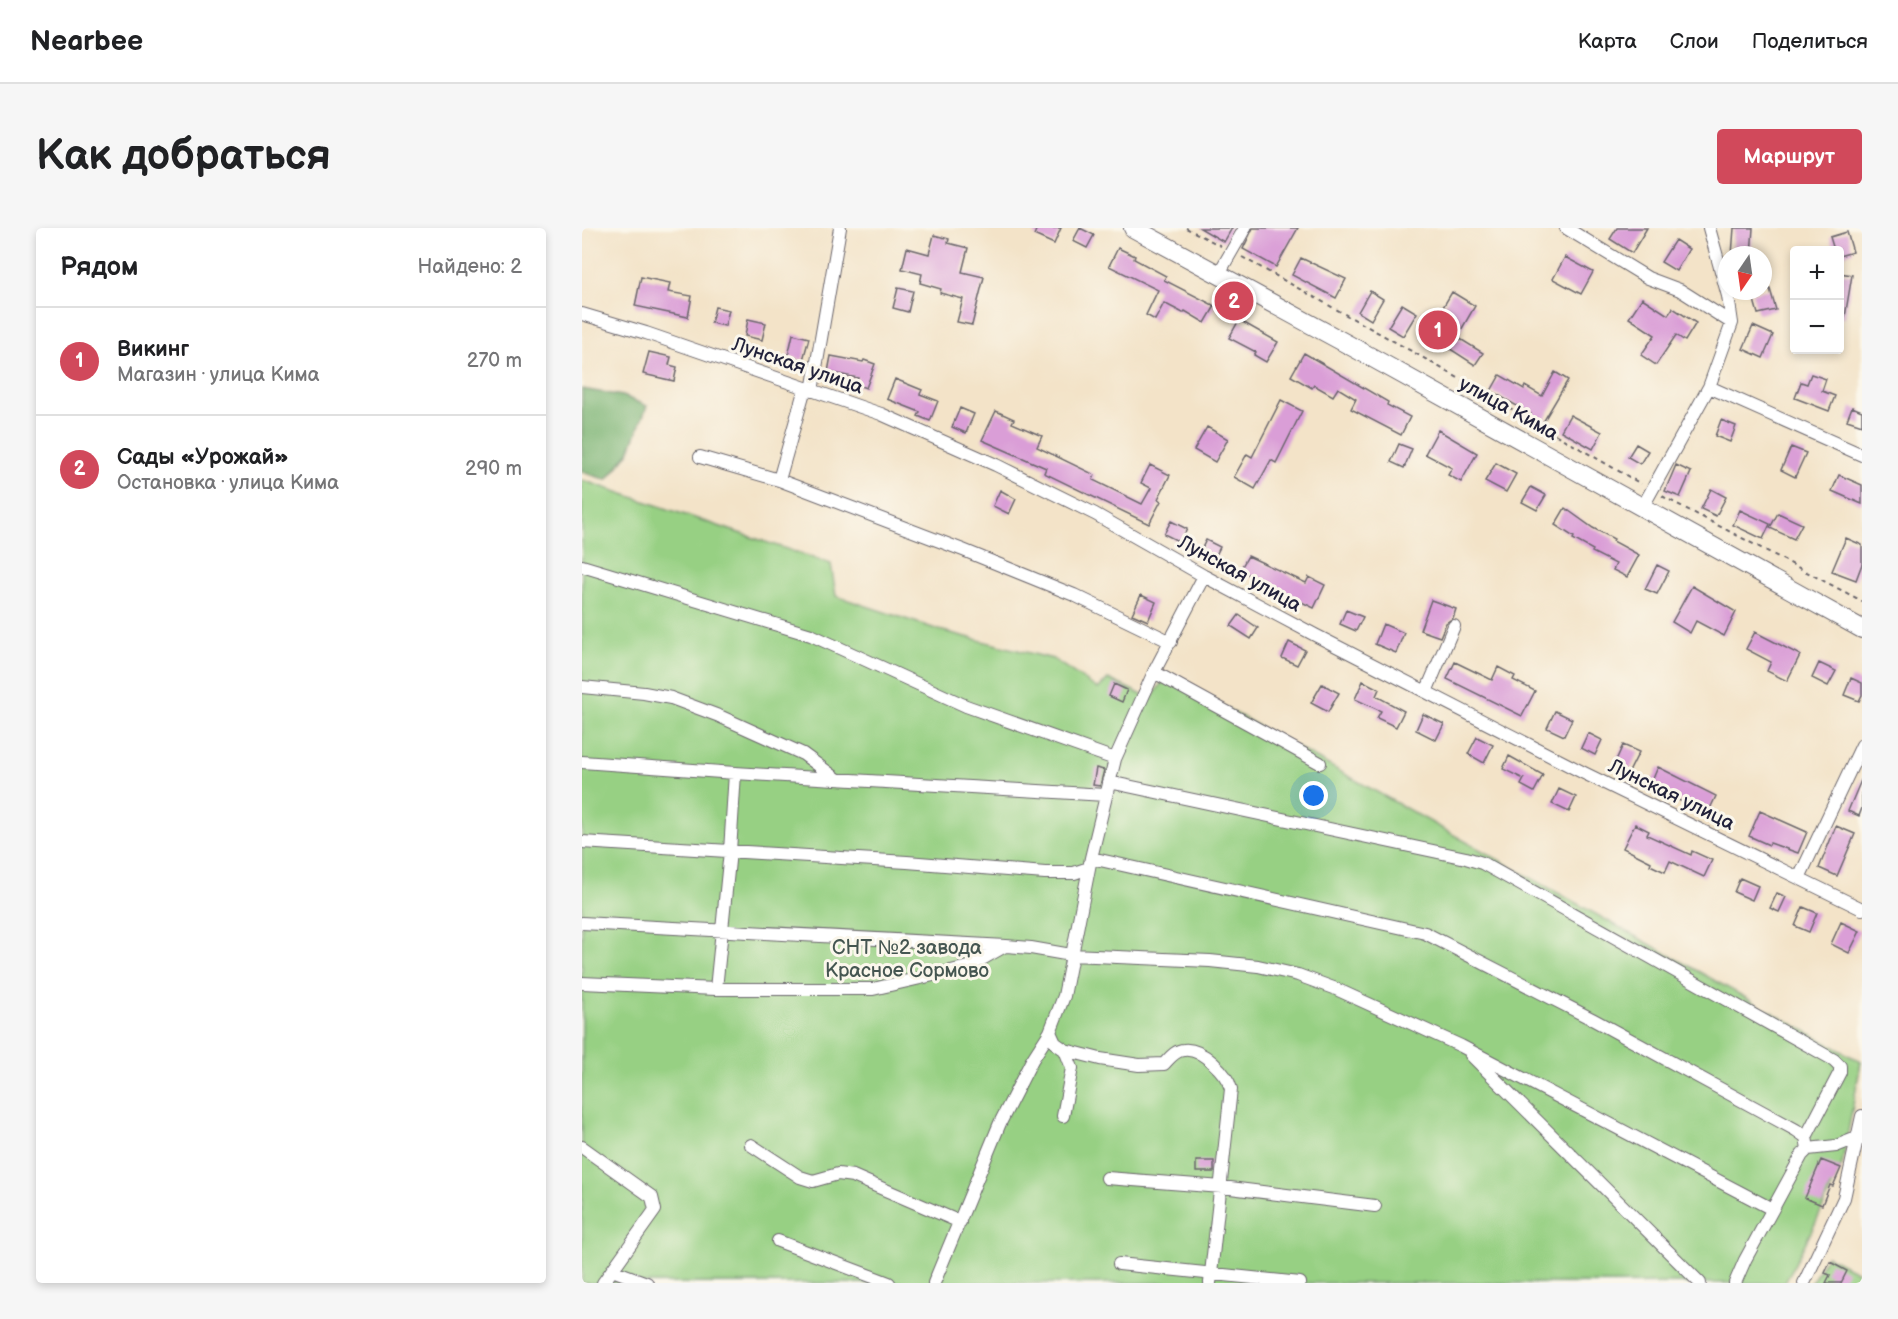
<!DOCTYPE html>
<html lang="ru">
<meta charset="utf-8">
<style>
:root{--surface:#fff;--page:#f6f6f6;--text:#202124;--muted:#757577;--line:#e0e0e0;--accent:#d1495b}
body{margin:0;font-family:"Balsamiq Sans",sans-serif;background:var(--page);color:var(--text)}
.controls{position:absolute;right:18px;top:18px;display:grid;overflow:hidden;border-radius:6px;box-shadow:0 3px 9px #0003}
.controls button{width:54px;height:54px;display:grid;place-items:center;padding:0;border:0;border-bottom:2px solid var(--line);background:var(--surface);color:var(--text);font:30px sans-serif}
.compass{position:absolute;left:1136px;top:18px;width:54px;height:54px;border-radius:50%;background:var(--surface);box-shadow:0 3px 9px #0003;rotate:193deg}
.you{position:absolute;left:732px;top:568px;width:21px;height:21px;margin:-15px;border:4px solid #fff;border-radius:50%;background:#1a73e8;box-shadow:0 0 0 9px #1a73e833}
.badge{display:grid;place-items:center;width:39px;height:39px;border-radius:50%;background:var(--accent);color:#fff;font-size:20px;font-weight:700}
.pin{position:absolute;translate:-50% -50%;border:3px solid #fff;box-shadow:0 2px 6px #0006}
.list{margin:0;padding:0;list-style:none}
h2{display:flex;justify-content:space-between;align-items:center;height:78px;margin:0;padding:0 24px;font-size:26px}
h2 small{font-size:20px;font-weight:400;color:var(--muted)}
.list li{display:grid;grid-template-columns:39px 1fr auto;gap:18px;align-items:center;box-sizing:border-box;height:108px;padding:0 24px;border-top:2px solid var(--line)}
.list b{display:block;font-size:22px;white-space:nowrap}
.list p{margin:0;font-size:20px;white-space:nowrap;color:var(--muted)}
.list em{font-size:20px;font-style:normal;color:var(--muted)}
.map{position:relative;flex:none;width:1280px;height:1055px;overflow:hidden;border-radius:6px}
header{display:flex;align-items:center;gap:36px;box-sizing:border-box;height:84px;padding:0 30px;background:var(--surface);border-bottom:2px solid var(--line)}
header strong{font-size:28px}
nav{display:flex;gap:33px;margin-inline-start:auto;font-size:21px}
.intro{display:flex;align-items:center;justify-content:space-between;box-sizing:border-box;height:144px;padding:0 36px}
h1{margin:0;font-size:42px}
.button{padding:15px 27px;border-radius:6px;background:var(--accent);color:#fff;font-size:21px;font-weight:700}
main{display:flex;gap:36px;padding:0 36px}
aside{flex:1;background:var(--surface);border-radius:6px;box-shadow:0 3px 9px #0003}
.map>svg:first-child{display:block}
.green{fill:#97d083;stroke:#5c795f;stroke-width:1.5}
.forest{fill:#79b271;stroke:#4e6a56;stroke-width:1.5}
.building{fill:#da9ed7}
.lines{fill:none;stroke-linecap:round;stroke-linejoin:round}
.minor-casing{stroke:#6b666c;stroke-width:14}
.primary-casing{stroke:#6b666c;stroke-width:20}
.path{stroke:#6b666c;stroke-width:2;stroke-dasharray:4.5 4.5;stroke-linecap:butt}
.minor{stroke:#fff;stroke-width:12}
.primary{stroke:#fff;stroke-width:18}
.labels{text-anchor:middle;stroke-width:6;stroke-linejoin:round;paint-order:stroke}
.street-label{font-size:20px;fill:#22223b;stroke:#fbf7ec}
.park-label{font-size:20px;fill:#455651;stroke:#fbf7ec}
</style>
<header>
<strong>Nearbee</strong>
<nav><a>Карта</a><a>Слои</a><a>Поделиться</a></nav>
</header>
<div class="intro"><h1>Как добраться</h1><a class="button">Маршрут</a></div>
<main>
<aside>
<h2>Рядом<small>Найдено: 2</small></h2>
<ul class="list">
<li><span class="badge">1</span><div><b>Викинг</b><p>Магазин · улица Кима</p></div><em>270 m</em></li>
<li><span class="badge">2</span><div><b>Сады «Урожай»</b><p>Остановка · улица Кима</p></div><em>290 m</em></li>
</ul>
</aside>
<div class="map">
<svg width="1280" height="1055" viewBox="0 0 1280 1055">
<rect width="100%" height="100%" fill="#fbf7ec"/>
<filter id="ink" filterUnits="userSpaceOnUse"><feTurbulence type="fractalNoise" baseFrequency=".0167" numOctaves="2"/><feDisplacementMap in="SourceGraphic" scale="12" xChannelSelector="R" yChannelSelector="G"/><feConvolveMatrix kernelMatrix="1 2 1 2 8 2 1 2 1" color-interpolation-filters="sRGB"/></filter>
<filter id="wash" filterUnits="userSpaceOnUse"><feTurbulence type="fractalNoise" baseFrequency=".008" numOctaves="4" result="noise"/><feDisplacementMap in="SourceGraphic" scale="24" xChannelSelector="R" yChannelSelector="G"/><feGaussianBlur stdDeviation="1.35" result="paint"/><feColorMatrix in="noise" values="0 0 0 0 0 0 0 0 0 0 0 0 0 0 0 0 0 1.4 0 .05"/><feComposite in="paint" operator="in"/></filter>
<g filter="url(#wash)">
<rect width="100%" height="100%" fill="#f3e3c8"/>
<!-- green -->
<path class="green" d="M0,252L249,336L254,368L357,402L471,431L516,461L526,451L569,471L585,447L1279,834L1260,937L1235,992L1203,1055H0Z
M1245,1028L1280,1046V1055H1229Z"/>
<!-- forest -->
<path class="forest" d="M0,161L41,168L65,178L47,224L25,252L0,244Z"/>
<g id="blocks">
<!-- building -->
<path class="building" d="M455,0H479L472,16L452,7Z
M498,0L512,7L505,20L491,13Z
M618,0H650L642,14Z
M671,0H716L694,39L661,21Z
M1035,0H1065L1050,25L1028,11Z
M1152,0H1171L1169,27H1150Z
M1265,4L1271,24L1257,28V22H1252L1248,9Z
M352,7L367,11L366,15L386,20L380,44L402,49L390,97L375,94L381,71L358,65L359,61L338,55L340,46L320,41L325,20L347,26Z
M1093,12L1107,21L1094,43L1079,34Z
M536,20L553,28L552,31L584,48L582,52L633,78L623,95L603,83L601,85L582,75L573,92L564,87L576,62L527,38Z
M983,29L1011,44L999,66L971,51Z
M719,30L764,51L754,70L710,47Z
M1257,45L1270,47L1263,89H1257Z
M59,49L88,55L86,64L110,68L106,89L53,78Z
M316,60L331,63L326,84L311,80Z
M1188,61L1194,82L1176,86L1170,65Z
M788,63L801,71L789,92L776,84Z
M870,64L893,78L875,109L901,125L893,137L845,106Z
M1060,70L1086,87L1091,80L1114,95L1103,113L1094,107L1074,137L1059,127L1073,107L1047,90Z
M820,76L835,85L821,108L806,99Z
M133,79L147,82L143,98L129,95Z
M166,91L184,95L180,112L163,108Z
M657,92L696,114L684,134L672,127L674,124L647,110Z
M1171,98L1191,107L1181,130L1161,121Z
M211,106L227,110L221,132L206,128Z
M67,124L89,129L87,137L95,139L92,153L61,146Z
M722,125L806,174L805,177L828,189L819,207L769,181L774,171L756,160L751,168L732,157L730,160L709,148Z
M249,128L281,134L282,132L293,136L284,160L273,156L276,150L246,144Z
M973,144L986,152L960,196L948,189L949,186L909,163L918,147L942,161L943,158L960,168Z
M1229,146L1244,151L1240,163L1253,168L1247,183L1213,170L1219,154L1225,156Z
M313,151L340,162L338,166L356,173L348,193L336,188L338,184L305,171Z
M699,172L720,183L694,235L689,232L673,261L652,249L665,226L670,229Z
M1270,179L1280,183V197L1265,192Z
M378,180L392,186L384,205L370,199Z
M414,183L432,191L430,195L460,208L455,219L513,247L511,252L560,276L569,260L559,255L568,237L588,247L576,271L579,273L567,296L462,245L464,240L400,212Z
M988,187L1020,204L1011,221L979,203Z
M1139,192L1154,198L1148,214L1133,208Z
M625,199L646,211L633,234L612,222Z
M856,202L895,225L879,254L866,247L870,240L843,226Z
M817,216L830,221L822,240L809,234Z
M1054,216L1066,223L1058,236L1046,229Z
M1209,219L1224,225L1213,249L1199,242Z
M914,235L934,246L924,264L903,253Z
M1094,237L1109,244L1098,269L1083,263Z
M1257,247L1280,257V276L1250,263Z
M949,259L964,267L955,282L940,274Z
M1129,261L1144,269L1134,288L1119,281Z
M418,262L434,271L427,286L411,278Z
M983,280L1011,300L1032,311L1031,313L1057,327L1045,349L1031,342L1034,336L1010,324L1011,322L991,311L992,309L973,297Z
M1158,282L1188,296L1181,311L1151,297Z
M1196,285L1220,296L1212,311L1188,300Z
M589,293L605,301L598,314L582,306Z
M1264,310L1280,317V336L1274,352L1250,343Z
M624,312L638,319L630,335L616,328Z
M666,328L724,355L727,349L743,357L732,380L684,357L685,356L658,342Z
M1075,337L1087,343L1075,366L1063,361Z
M1110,358L1154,384L1142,408L1114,393L1108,405L1090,394Z
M559,367L574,374L566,393L550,386Z
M849,372L874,381L871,390L864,395L858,409L838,402Z
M764,382L781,389L774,403L758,396Z
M657,387L676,400L669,411L649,398Z
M801,396L822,405L814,425L793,416Z
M1173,404L1218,427L1205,453L1185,443L1189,434L1164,421Z
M707,414L723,422L715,437L700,430Z
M873,434L910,452L916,439L933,448L931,452L953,463L940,488L865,451Z
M1237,435L1254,443L1246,458L1230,450Z
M1269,450L1280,455V467L1277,473L1262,467Z
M781,453L797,461L794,468L822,483L814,499L795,490L799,483L773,471Z
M532,456L545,462L540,474L527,468Z
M740,456L757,465L746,484L729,475Z
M973,483L990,491L982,508L965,500Z
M841,486L862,496L854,512L834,502Z
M1006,505L1020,512L1013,527L999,520Z
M895,509L911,517L902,535L886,526Z
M1041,517L1057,524L1046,546L1031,539Z
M927,528L961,547L952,564L939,557L942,551L921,541Z
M1076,539L1134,568L1125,587L1085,566V568L1067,560Z
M514,540L522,542L518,558L511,557Z
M1280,550V580L1277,588L1266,583Z
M977,561L994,569L987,584L970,576Z
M1178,583L1225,604L1216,625L1188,615L1187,617L1167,608Z
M1053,596L1067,603L1065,607L1109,627L1110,623L1130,632L1122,649L1088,633L1083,644L1068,637L1069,634L1041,620Z
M1254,598L1273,606L1255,648L1237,640Z
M1158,650L1176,658L1170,672L1152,664Z
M1195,665L1204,669L1197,684L1188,680Z
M1221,679L1235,685L1227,704L1213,698Z
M1259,694L1278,703L1267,725L1249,716Z
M1239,932L1259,940L1251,958L1248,957L1240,977L1223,970Z
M614,933H632V944H614Z
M1248,1034L1265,1043L1259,1055H1244L1248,1047L1243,1045Z"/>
</g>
</g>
<g filter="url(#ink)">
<use href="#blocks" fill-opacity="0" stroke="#6b666c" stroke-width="1.5"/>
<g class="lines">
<!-- minor casing -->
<g class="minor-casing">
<path id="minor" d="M984,0L1066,50L1098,62L1150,95
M636,47L663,0
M0,86L64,105L299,186L414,237L513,286L622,348L733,407L1002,545L1280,681
M1127,159L1280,227
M230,163L258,0
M118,229L197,252L381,322L492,367L589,414
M197,252L223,160
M1060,280L1127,159L1150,95L1146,68L1127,0
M0,338L229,407L384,478L533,531
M572,444L738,535
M0,459L62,465L89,470L137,488L221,526L255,551
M844,464L872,398
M0,534L153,545L523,567
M527,554L884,630L900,635L1252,832L1258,838V844L1224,909
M0,614L325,634L463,645H492L507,640
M509,630L843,705L1010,791L1214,902L1224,909L1226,921
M1217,650L1280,517
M0,695L424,718L449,720L489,727L628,733L676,738L716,747L754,761L879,818L1190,981
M0,755L134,761H291L386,739L423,718
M134,761L148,623L153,545
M468,804L473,815L483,822L518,831L557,837L582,836C587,831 593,822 602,822C620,820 645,845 649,861L628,1055
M889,827L1118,1055
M481,888L490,840L483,822
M169,917L218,949L231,953L256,946L271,948L378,994
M0,919L70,969L73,982L21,1055
M525,950L640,959L793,978
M196,1013L307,1055
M537,1036L718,1055
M30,1042L65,1055
M352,1055L418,895L450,832L468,804L482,768L509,630L533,531L572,444L622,348
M1153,1055L1163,1032L1220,927L1226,921L1254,918L1277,909L1280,911
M1222,1055L1262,970L1280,888"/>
</g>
<!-- primary casing -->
<g class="primary-casing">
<path id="primary" d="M551,0L789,129L1280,401"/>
</g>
<!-- path -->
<path class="path" d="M604,0L639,18
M660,29L840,129L1059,256
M1080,268L1280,373"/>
<!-- minor -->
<use href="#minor" class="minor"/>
<!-- primary -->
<use href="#primary" class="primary"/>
</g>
</g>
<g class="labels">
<!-- street labels -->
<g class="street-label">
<text transform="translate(216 137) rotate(19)" y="7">Лунская улица</text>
<text transform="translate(927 180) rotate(29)" y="7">улица Кима</text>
<text transform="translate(658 345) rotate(29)" y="7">Лунская улица</text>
<text transform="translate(1090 566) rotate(26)" y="7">Лунская улица</text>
</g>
<!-- park labels -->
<g class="park-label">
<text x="325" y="726">СНТ №2 завода<tspan x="325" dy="23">Красное Сормово</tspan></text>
</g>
</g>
</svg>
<div class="controls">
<button>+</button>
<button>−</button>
</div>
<svg class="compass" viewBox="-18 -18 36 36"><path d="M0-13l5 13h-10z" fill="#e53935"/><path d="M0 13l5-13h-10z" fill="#757577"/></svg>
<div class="you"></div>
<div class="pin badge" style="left:856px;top:102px">1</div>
<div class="pin badge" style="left:652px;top:73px">2</div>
</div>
</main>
